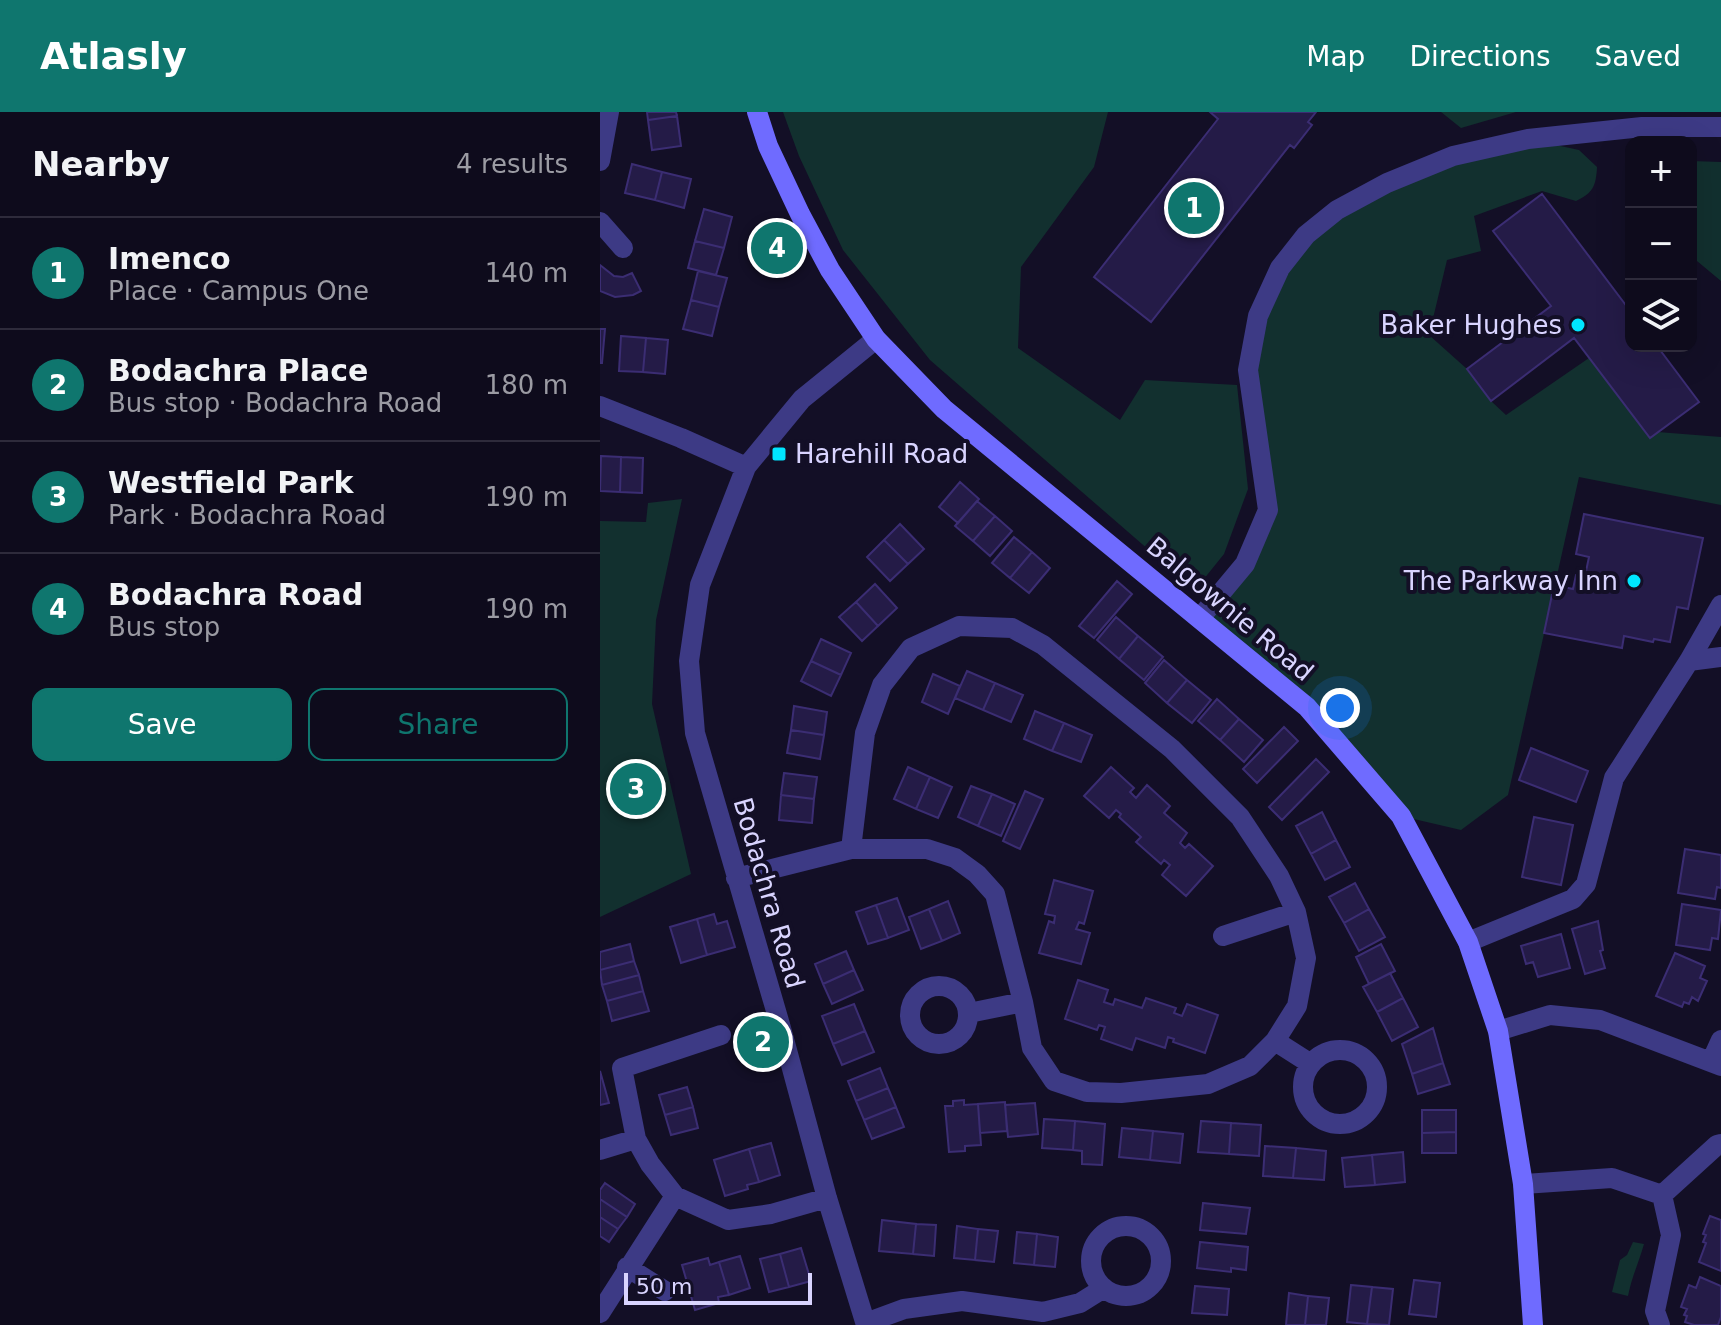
<!DOCTYPE html>
<meta charset="utf-8">
<style>
:root{--surface:#0e0b1c;--page:#171425;--text:#f1f3f6;--muted:#9b9ba3;--line:#2e2b3b;--accent:#0f766e}
body{margin:0;font-family:"DejaVu Sans",sans-serif;background:var(--page);color:var(--text)}
.controls{position:absolute;right:24px;top:24px;display:grid;overflow:hidden;border-radius:16px;box-shadow:0 8px 32px #0002}
.controls button{width:72px;height:72px;display:grid;place-items:center;padding:0;border:0;border-bottom:2px solid var(--line);background:var(--surface);color:var(--text);font:40px sans-serif}
.scale{position:absolute;left:24px;bottom:20px;width:188px;box-sizing:border-box;padding-left:8px;border:4px solid #d9d4ff;border-top:0;font-size:22px;line-height:28px;white-space:nowrap;color:#d9d4ff;-webkit-text-stroke:6px #130f26;paint-order:stroke}
.you{position:absolute;left:740px;top:596px;width:28px;height:28px;margin:-20px;border:6px solid #fff;border-radius:50%;background:#1a73e8;box-shadow:0 0 0 12px #1a73e833}
.badge{display:grid;place-items:center;width:52px;height:52px;border-radius:50%;background:var(--accent);color:#fff;font-size:26px;font-weight:700}
.pin{position:absolute;translate:-50% -50%;border:4px solid #fff;box-shadow:0 2px 8px #0006}
.list{margin:0;padding:0;list-style:none}
h2{display:flex;justify-content:space-between;align-items:center;height:104px;margin:0;padding:0 32px;font-size:34px}
h2 small{font-size:26px;font-weight:400;color:var(--muted)}
.list li{display:grid;grid-template-columns:52px 1fr auto;gap:24px;align-items:center;box-sizing:border-box;height:112px;padding:0 32px;border-top:2px solid var(--line)}
.list b{display:block;font-size:30px;white-space:nowrap}
.list p{margin:0;font-size:26px;white-space:nowrap;color:var(--muted)}
.list em{font-size:26px;font-style:normal;color:var(--muted)}
.actions{display:flex;gap:16px;padding:24px 32px}
.actions a{flex:1;padding:18px 0;border:2px solid var(--accent);border-radius:16px;text-align:center;font-size:28px;color:var(--accent)}
.actions .main{background:var(--accent);color:#fff}
.icon{flex:none;width:44px;height:44px;fill:none;stroke:currentColor;stroke-width:2;stroke-linecap:round;stroke-linejoin:round}
.map{position:relative;flex:none;width:1121px;height:1213px;overflow:hidden}
header{display:flex;align-items:center;gap:48px;box-sizing:border-box;height:112px;padding:0 40px;background:var(--accent);color:#fff}
header strong{font-size:38px}
nav{display:flex;gap:44px;margin-inline-start:auto;font-size:28px}
main{display:flex}
aside{flex:1;background:var(--surface)}
.map>svg:first-child{display:block}
.green{fill:#12302f}
.building{fill:#241b47;stroke:#3b2d73;stroke-width:2}
.lines{fill:none;stroke-linecap:round;stroke-linejoin:round}
.street{stroke:#3d3a85;stroke-width:20}
.secondary{stroke:#6f6bff;stroke-width:20}
.poi-dot{fill:#00e5ff;stroke:#130f26;stroke-width:3}
.labels{text-anchor:middle;stroke-width:8;stroke-linejoin:round;paint-order:stroke}
.poi-label{font-size:26px;fill:#d9d4ff;stroke:#130f26;text-anchor:end}
.street-label{font-size:26px;fill:#d9d4ff;stroke:#130f26}
</style>
<header>
<strong>Atlasly</strong>
<nav><a>Map</a><a>Directions</a><a>Saved</a></nav>
</header>
<main>
<aside>
<h2>Nearby<small>4 results</small></h2>
<ul class="list">
<li><span class="badge">1</span><div><b>Imenco</b><p>Place · Campus One</p></div><em>140 m</em></li>
<li><span class="badge">2</span><div><b>Bodachra Place</b><p>Bus stop · Bodachra Road</p></div><em>180 m</em></li>
<li><span class="badge">3</span><div><b>Westfield Park</b><p>Park · Bodachra Road</p></div><em>190 m</em></li>
<li><span class="badge">4</span><div><b>Bodachra Road</b><p>Bus stop</p></div><em>190 m</em></li>
</ul>
<div class="actions"><a class="main">Save</a><a>Share</a></div>
</aside>
<div class="map">
<svg width="1121" height="1213" viewBox="0 0 1121 1213">
<rect width="100%" height="100%" fill="#130f26"/>
<!-- green -->
<path class="green" d="M183,0H508L494,55L421,155L418,236L520,308L545,268L637,273L648,377L624,442L595,478L330,248L243,138L199,44Z
M841,0H916L861,16Z
M928,27L979,38L997,55C996,74 993,81 976,89L942,79L874,104L881,139L847,148L829,223L867,257L891,289L906,303L989,246L1045,319L1121,325V393L979,365L908,683L861,718L801,704L707,595L600,506L668,398L651,285L658,204L706,123L787,71Z
M1091,49L1121,50V169L1091,144Z
M82,387L56,508L52,592L91,762L0,805V409L46,410L48,391Z
M1033,1130L1044,1132C1039,1150 1032,1164 1028,1184L1012,1180L1020,1148L1027,1143Z"/>
<!-- building -->
<path class="building" d="M47,0H76L77,4L48,8Z
M610,0H716L708,10L712,13L694,36L690,33L551,210L494,165L618,7Z
M77,4L81,34L52,38L48,8Z
M32,52L62,60L55,88L25,81Z
M62,60L91,67L84,96L55,88Z
M942,82L1031,200V234H1057L1099,290L1050,326L974,226L891,289L867,257L951,194L893,119Z
M104,97L132,105L124,136L95,129Z
M95,129L124,136L116,163L88,156Z
M0,153L14,164L23,165L32,161L41,179L33,183L15,185L0,179Z
M98,159L127,166L119,195L91,188Z
M91,188L119,195L112,224L83,217Z
M0,217H5L2,251H0Z
M21,224L46,226L43,260L19,259Z
M46,226L68,228L65,262L43,260Z
M1,344L21,345L20,380L0,379Z
M21,345L43,346L42,381L20,380Z
M360,370L379,387L358,411L339,395Z
M377,389L395,404L373,429L355,414Z
M984,402L1103,426L1088,497L1077,495L1070,530L1054,527L1053,530L1024,524L1022,536L944,521L954,473L973,477L976,463L985,464L989,445L976,442Z
M395,404L412,419L390,444L373,429Z
M300,412L324,437L308,452L284,428Z
M414,425L432,440L410,466L392,451Z
M284,428L308,452L290,469L267,445Z
M432,440L450,456L429,481L410,466Z
M517,469L532,482L494,526L479,514Z
M275,472L297,496L278,514L256,490Z
M256,490L278,514L262,529L239,505Z
M516,505L538,524L519,547L497,528Z
M538,524L563,545L544,568L519,547Z
M221,527L251,541L241,563L211,549Z
M564,548L587,568L567,591L545,571Z
M211,549L241,563L231,584L201,569Z
M367,559L395,571L383,598L355,586Z
M333,562L360,574L348,602L322,590Z
M587,568L611,588L592,611L567,591Z
M395,571L423,583L411,610L383,598Z
M617,587L639,607L620,628L598,609Z
M194,594L227,600L224,623L191,618Z
M435,599L464,611L452,639L424,627Z
M639,607L663,628L644,650L620,628Z
M464,611L492,623L481,650L452,639Z
M684,615L698,629L657,671L643,657Z
M191,618L224,623L220,647L187,641Z
M931,636L988,659L976,690L919,668Z
M716,647L729,660L682,708L669,695Z
M308,655L330,665L316,697L294,687Z
M511,655L534,676L530,680L536,686L547,673L570,694L564,701L587,721L580,731L585,736L589,732L613,754L586,784L562,763L570,753L564,748L561,752L536,730L541,725L519,705L521,702L516,698L509,706L484,684Z
M184,661L217,665L214,687L181,683Z
M330,665L352,675L338,706L316,697Z
M371,674L392,682L378,714L358,705Z
M425,679L443,687L420,737L403,729Z
M392,682L415,692L401,724L378,714Z
M181,683L214,687L212,711L179,708Z
M722,700L736,728L711,742L696,714Z
M934,705L973,713L961,773L922,765Z
M736,728L750,755L725,768L711,742Z
M1085,737L1121,743V776L1117,775L1115,787L1078,781Z
M454,768L493,779L484,812L479,810L476,817L490,821L481,852L439,841L449,809L454,811L455,804L445,802Z
M755,771L769,797L744,811L729,785Z
M297,786L309,818L288,826L276,793Z
M348,789L360,821L342,829L329,797Z
M1082,792L1121,798L1118,827L1112,826L1110,838L1076,833Z
M276,793L288,826L268,832L256,800Z
M329,797L342,829L321,837L309,805Z
M769,797L785,825L759,839L744,811Z
M114,802L117,812L127,809L135,835L107,843L97,807Z
M97,807L107,843L81,851L70,815Z
M998,809L1003,838L1000,839L1005,856L985,862L972,817Z
M961,822L970,856L938,865L933,850L926,852L921,834Z
M30,832L34,849L0,858V840Z
M781,832L795,859L769,872L756,845Z
M246,839L254,858L223,872L215,852Z
M1075,841L1105,854L1100,866L1107,869L1098,889L1092,885L1089,892L1084,890L1082,895L1056,884Z
M34,849L39,863L2,873L0,858Z
M254,858L263,878L232,892L223,872Z
M790,861L803,886L777,900L763,875Z
M39,863L43,879L7,889L2,873Z
M478,868L508,878L504,890L513,893L515,887L542,896L546,886L576,896L574,901L582,904L587,892L618,903L605,941L573,930L574,927L568,925L565,936L536,926L532,938L501,927L505,915L499,913L497,918L465,907Z
M43,879L49,899L12,909L7,889Z
M803,886L818,915L792,929L777,900Z
M254,892L265,919L233,932L222,904Z
M833,916L843,951L812,962L802,932Z
M265,919L274,940L242,953L233,932Z
M843,951L850,972L818,982L812,962Z
M280,956L288,976L256,989L248,969Z
M0,959L9,991L0,993Z
M87,975L93,995L65,1003L59,983Z
M288,976L296,995L264,1008L256,989Z
M364,988V993L378,992L381,1033L365,1034V1039L349,1040L345,994H353V989Z
M405,990L407,1019L380,1021L378,992Z
M435,991L438,1022L408,1025L405,993Z
M93,995L98,1016L71,1023L65,1003Z
M296,995L304,1015L272,1027L264,1008Z
M822,998H856V1020L822,1021Z
M444,1007L475,1009L473,1038L442,1036Z
M475,1009L505,1012L502,1053L482,1052V1039L473,1038Z
M601,1009L631,1011L629,1042L598,1040Z
M631,1011L661,1013L659,1044L629,1042Z
M522,1016L553,1019L550,1048L519,1045Z
M553,1019L583,1022L580,1051L550,1048Z
M856,1020V1041H822V1021Z
M171,1031L180,1063L159,1070L149,1037Z
M665,1034L696,1036L693,1066L663,1064Z
M696,1036L726,1039L724,1068L693,1066Z
M149,1037L159,1070L147,1073L148,1077L125,1084L114,1048Z
M803,1040L805,1070L775,1073L772,1043Z
M772,1043L775,1073L745,1075L742,1046Z
M5,1071L35,1092L27,1105L0,1087V1078Z
M0,1087L27,1105L18,1117L0,1105Z
M603,1091L650,1096L646,1122L600,1118Z
M1110,1104L1121,1108V1159L1099,1150L1106,1131L1103,1130L1106,1123L1103,1122Z
M0,1105L18,1117L9,1130L0,1124Z
M282,1108L316,1112L313,1142L279,1139Z
M316,1112L336,1113L334,1144L313,1142Z
M357,1114L378,1117L375,1148L354,1146Z
M378,1117L398,1119L394,1150L375,1148Z
M417,1120L437,1122L434,1153L414,1151Z
M437,1122L458,1125L455,1155L434,1153Z
M600,1130L648,1135L646,1158L631,1156V1160L597,1156Z
M201,1136L211,1169L189,1175L180,1142Z
M180,1142L189,1175L169,1180L160,1147Z
M140,1144L150,1176L129,1183L119,1150Z
M108,1146L110,1153L119,1150L129,1183L118,1185L119,1191L95,1198L82,1153Z
M1100,1165L1121,1174V1205L1118,1213H1094L1085,1210L1087,1204L1084,1203L1087,1197L1081,1195L1089,1173L1096,1176Z
M814,1168L840,1171L836,1205L809,1202Z
M751,1173L772,1175L767,1212L747,1210Z
M595,1174L629,1177L627,1203L592,1201Z
M772,1175L793,1177L789,1213L767,1212Z
M689,1181L708,1184L705,1213H686Z
M708,1184L729,1186L726,1213H705Z"/>
<g class="lines">
<!-- street -->
<path class="street" d="M0,49L9,0
M0,110L23,136
M0,294L81,326L146,355
M600,506L645,452L668,398L648,258L658,204L680,156L706,123L737,98L787,71L853,44L928,27L1042,15H1121
M1089,549L1121,545
M136,766L251,737H327L355,746L377,762L395,782L423,890L432,936L454,969L487,980L521,981L608,972L650,954L675,929L697,894L706,846L696,800L679,764L640,705L572,637L443,533L412,516L359,514L311,536L282,573L265,621L251,737
M623,824L696,800
M868,830L973,787L986,772L1014,666L1089,549L1121,493
M310 903a29 29 0 1 1 58 0a29 29 0 1 1-58 0Z
M369,901L423,890
M898,919L950,903L1000,908L1121,954
M121,923L22,956L36,1027L50,1052L75,1084L128,1108L171,1102L227,1086
M675,929L711,952
M703 975a37 37 0 1 1 74 0a37 37 0 1 1-74 0Z
M1111,950L1121,928
M0,1038L36,1027
M923,1072L1012,1066L1062,1083
M1062,1083L1117,1033L1121,1032
M491 1149a35 35 0 1 1 70 0a35 35 0 1 1-70 0Z
M27,1155L65,1179
M0,1201L75,1084
M266,1211L304,1197L362,1189L443,1200L480,1191L504,1176
M266,1213L227,1086L181,916L95,621L89,549L100,473L146,355L202,287L276,227
M1060,1213L1055,1199L1071,1123L1062,1083"/>
<!-- secondary -->
<path class="secondary" d="M157,0L168,34L200,102L230,158L276,227L344,297L707,595L801,704L868,830L898,919L923,1072L933,1213"/>
</g>
<!-- markers -->
<g class="poi-dot">
<circle cx="978" cy="213" r="8"/>
<rect x="171" y="334" width="16" height="16" rx="4"/>
<circle cx="1034" cy="469" r="8"/>
</g>
<g class="labels">
<!-- poi labels -->
<g class="poi-label">
<text x="962" y="222">Baker Hughes</text>
<text x="195" y="351" text-anchor="start">Harehill Road</text>
<text x="1018" y="478">The Parkway Inn</text>
</g>
<!-- street labels -->
<g class="street-label">
<text transform="translate(630 497) rotate(40)" y="9">Balgownie Road</text>
<text transform="translate(169 781) rotate(74)" y="9">Bodachra Road</text>
</g>
</g>
</svg>
<div class="controls">
<button>+</button>
<button>−</button>
<button><svg class="icon" aria-label="layers" viewBox="0 0 24 24"><path d="M12 4l9 5-9 5-9-5zM3 14l9 5 9-5"/></svg></button>
</div>
<div class="scale">50 m</div>
<div class="you"></div>
<div class="pin badge" style="left:594px;top:96px">1</div>
<div class="pin badge" style="left:163px;top:930px">2</div>
<div class="pin badge" style="left:36px;top:677px">3</div>
<div class="pin badge" style="left:177px;top:136px">4</div>
</div>
</main>
